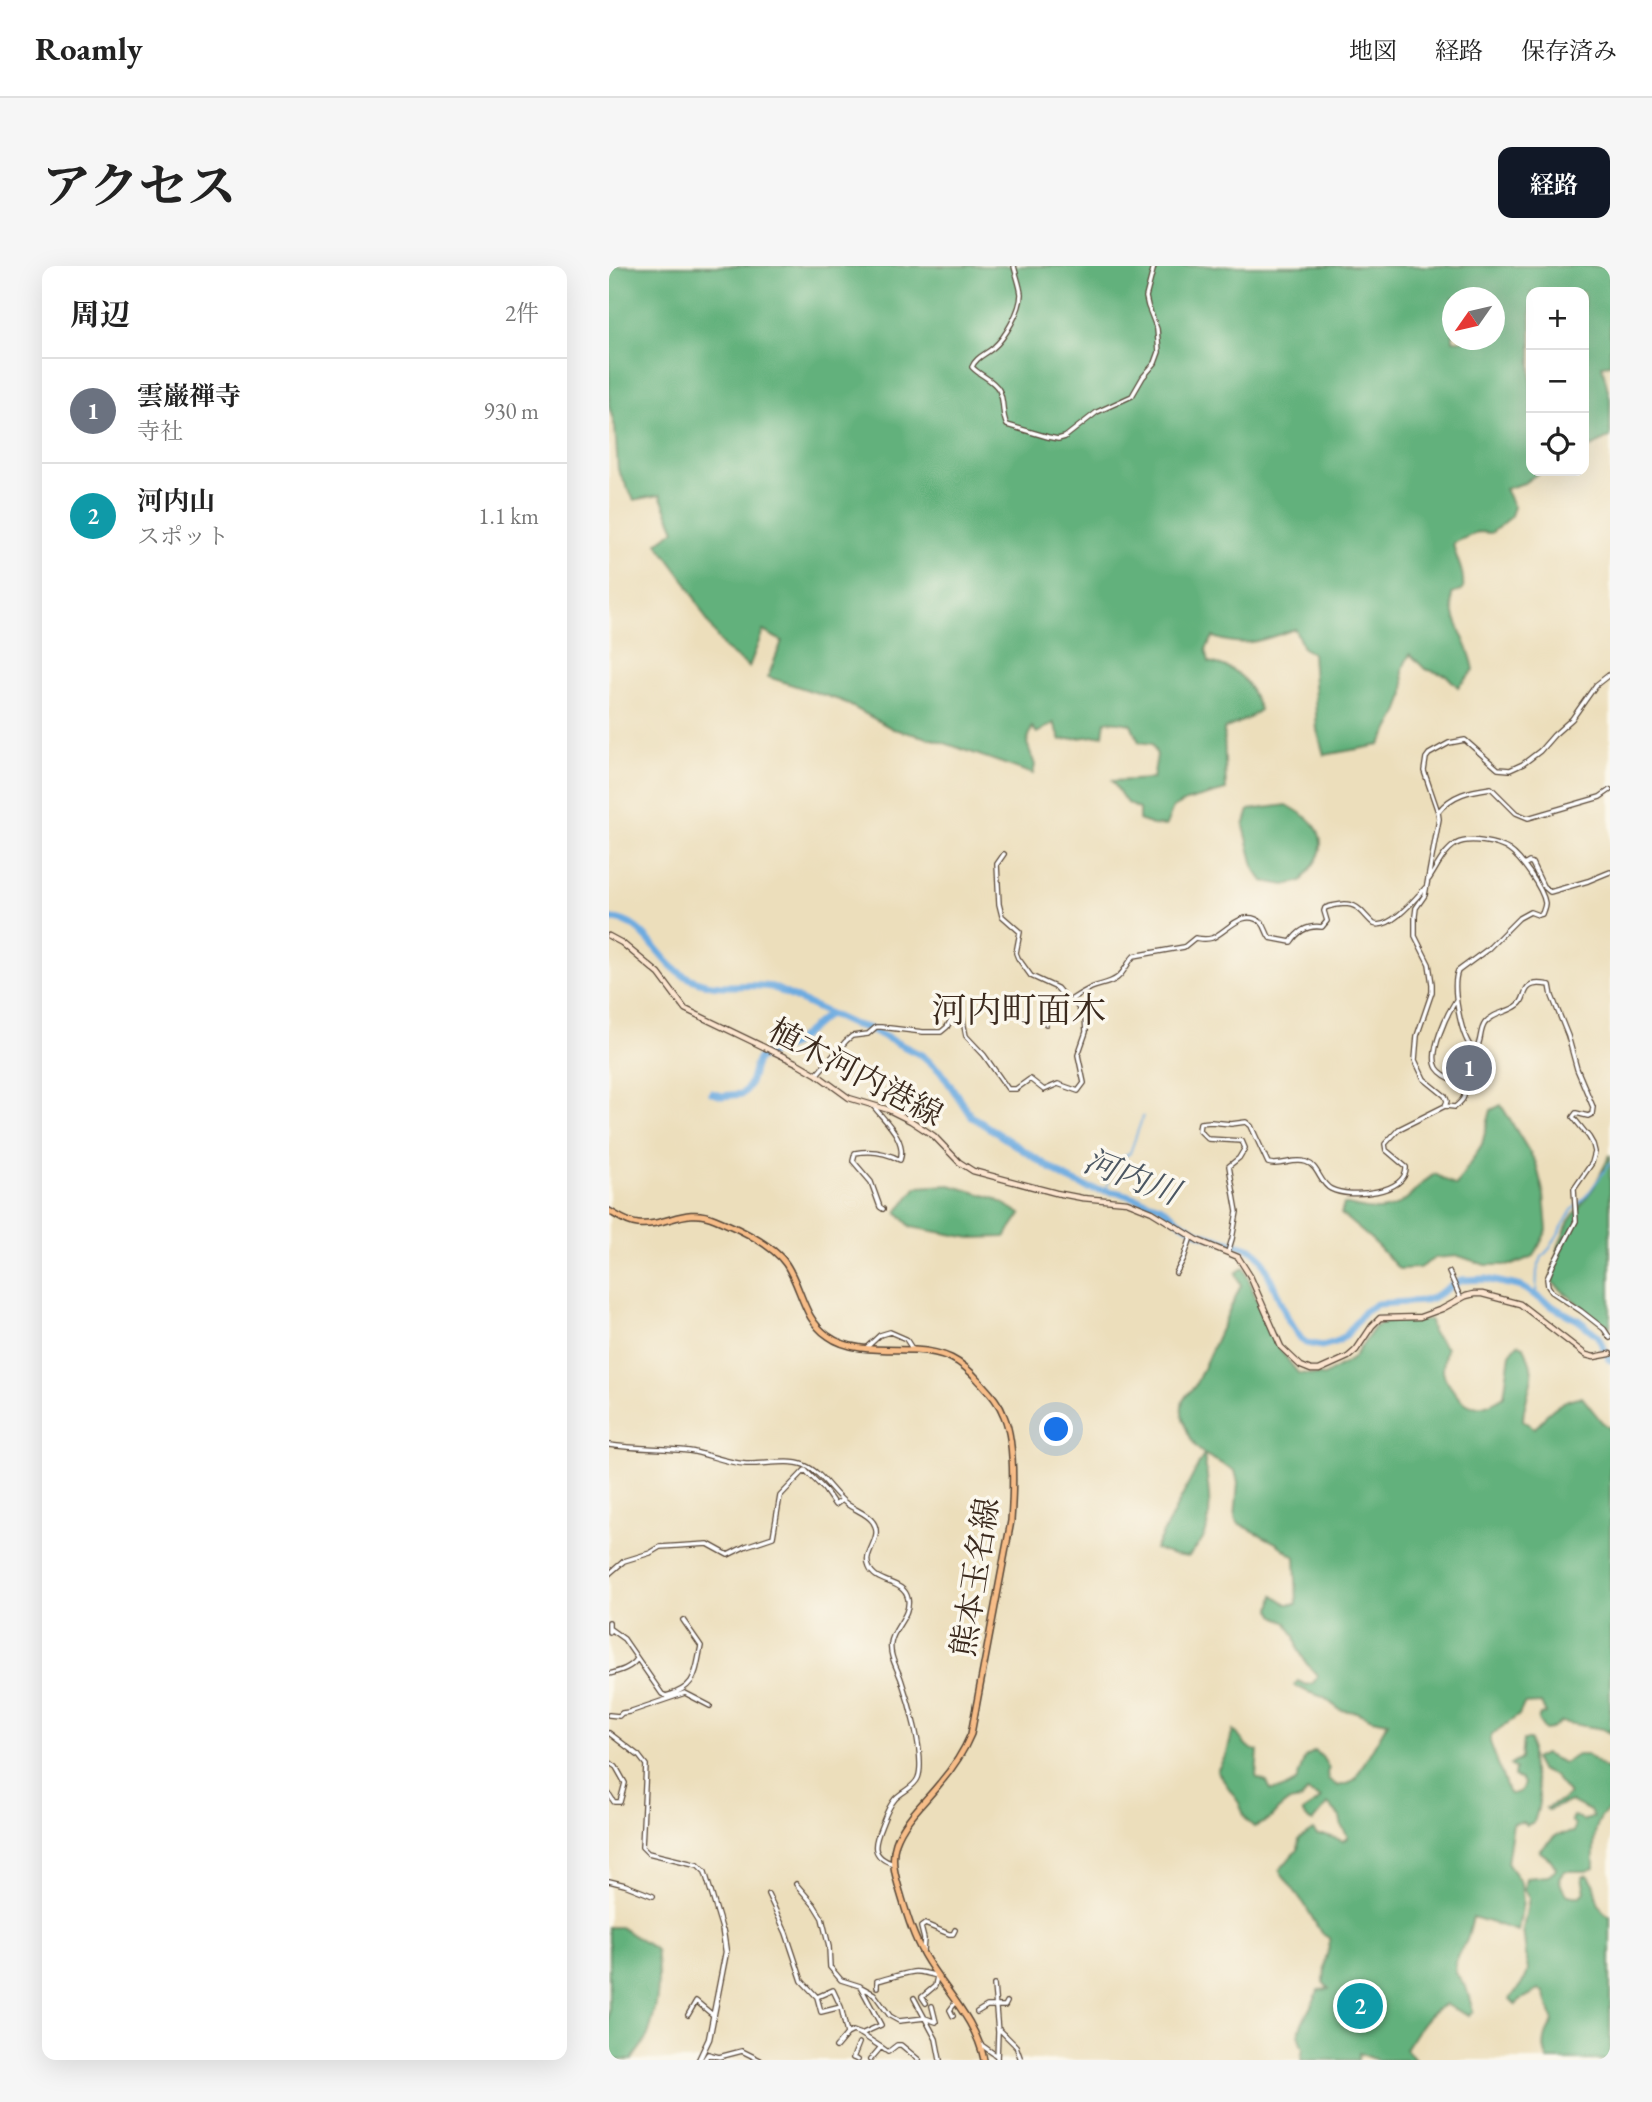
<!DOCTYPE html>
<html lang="ja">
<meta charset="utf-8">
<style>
:root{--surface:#fff;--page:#f6f6f6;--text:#222;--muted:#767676;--line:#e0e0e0;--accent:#111827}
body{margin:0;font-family:"EB Garamond","Noto Serif JP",serif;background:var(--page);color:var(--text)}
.controls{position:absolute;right:21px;top:21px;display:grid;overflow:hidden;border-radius:14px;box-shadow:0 7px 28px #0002}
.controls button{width:63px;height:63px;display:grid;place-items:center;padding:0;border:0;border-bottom:2px solid var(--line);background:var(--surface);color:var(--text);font:35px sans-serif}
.compass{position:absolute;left:833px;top:21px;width:63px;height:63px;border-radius:50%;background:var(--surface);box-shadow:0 7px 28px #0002;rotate:236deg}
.you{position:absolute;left:448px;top:1164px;width:24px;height:24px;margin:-18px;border:5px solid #fff;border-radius:50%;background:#1a73e8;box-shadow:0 0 0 10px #1a73e833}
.badge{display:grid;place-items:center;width:46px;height:46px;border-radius:50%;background:var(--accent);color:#fff;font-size:23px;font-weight:700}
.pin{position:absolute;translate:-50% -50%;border:4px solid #fff;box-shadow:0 2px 7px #0006}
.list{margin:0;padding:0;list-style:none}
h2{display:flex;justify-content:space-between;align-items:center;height:91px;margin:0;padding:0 28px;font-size:30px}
h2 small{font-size:23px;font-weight:400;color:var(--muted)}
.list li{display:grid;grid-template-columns:46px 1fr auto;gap:21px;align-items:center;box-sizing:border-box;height:105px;padding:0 28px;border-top:2px solid var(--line)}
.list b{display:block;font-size:26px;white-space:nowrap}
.list p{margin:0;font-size:23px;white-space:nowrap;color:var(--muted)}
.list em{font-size:23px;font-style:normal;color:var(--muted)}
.icon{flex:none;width:38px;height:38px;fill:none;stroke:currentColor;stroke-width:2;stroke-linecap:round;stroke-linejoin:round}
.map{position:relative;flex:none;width:1001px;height:1794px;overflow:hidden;border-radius:14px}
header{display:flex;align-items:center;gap:42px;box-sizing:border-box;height:98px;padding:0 35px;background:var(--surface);border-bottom:2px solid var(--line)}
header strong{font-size:33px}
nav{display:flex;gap:38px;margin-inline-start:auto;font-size:24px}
.intro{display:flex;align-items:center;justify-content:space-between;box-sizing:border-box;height:168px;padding:0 42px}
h1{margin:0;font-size:49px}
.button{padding:18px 32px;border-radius:14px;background:var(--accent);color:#fff;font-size:24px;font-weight:700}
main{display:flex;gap:42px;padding:0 42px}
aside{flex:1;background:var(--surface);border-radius:14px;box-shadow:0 7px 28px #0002}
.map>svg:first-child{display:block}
.forest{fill:#62b17c;stroke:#4e6e4d;stroke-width:2;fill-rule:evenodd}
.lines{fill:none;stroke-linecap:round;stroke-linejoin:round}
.stream{stroke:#6dabe0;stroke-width:2}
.river{stroke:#6dabe0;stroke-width:7}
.minor-casing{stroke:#564536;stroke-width:6}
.tertiary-casing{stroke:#564536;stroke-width:7}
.secondary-casing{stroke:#564536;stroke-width:7}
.primary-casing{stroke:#564536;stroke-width:8}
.minor{stroke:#fff;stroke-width:3.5}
.tertiary{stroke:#fff;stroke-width:4.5}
.secondary{stroke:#fce5cf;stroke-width:4.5}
.primary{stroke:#f7bd88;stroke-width:5}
.labels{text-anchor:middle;stroke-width:7;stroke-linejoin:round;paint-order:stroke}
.street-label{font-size:32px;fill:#3b2a1e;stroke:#fbf7ec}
.water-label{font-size:33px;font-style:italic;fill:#4c5762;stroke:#fbf7ec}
.quarter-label{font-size:35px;fill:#3b2a1e;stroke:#fbf7ec}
</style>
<header>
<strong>Roamly</strong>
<nav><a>地図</a><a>経路</a><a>保存済み</a></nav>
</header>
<div class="intro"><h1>アクセス</h1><a class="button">経路</a></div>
<main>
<aside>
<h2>周辺<small>2件</small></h2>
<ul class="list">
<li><span class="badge" style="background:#6b7280">1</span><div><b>雲巌禅寺</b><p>寺社</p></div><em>930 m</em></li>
<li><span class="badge" style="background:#0f9aa8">2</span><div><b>河内山</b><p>スポット</p></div><em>1.1 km</em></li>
</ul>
</aside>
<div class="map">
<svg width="1001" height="1794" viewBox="0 0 1001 1794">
<rect width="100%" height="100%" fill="#fbf7ec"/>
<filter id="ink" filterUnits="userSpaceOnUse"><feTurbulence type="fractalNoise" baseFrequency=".0143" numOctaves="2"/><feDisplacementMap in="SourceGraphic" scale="14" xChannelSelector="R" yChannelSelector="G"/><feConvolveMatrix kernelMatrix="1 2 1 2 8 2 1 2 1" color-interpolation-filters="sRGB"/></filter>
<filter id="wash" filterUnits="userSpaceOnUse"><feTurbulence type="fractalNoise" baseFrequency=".00686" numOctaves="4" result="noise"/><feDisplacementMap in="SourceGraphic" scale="28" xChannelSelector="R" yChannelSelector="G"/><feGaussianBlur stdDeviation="1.57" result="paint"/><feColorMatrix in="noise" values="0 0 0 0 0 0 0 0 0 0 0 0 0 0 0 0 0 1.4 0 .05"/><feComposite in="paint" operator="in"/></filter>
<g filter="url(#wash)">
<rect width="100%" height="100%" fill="#ecdebb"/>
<!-- forest -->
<path class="forest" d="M0,0H1001V98L993,99L1001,133V171L975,185V26H922V205H932L915,217L896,223L905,241L901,252L882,267L869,266L844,277C847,296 856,303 854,324L843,328C841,357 861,376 865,404L849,421L837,409L816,403L801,388C788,410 797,406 795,426C793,444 780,463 771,479L715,489L708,464L703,387L694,382L686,363C653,374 638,383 604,371L597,383L600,396C631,402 639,414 651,444L638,453L615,463L617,524L577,535L564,542L557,560L543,559L530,554V543L517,536L503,515L544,513L548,489L543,478L530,476L522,458L510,456L496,455L494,469L452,474L445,457L428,467L423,461L418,477L426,499L424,508L327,474L284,463L233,435L159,411L173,375L154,365L140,401L115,382L101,360L77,316L48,277L66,264L51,229L25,234L9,204L6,161L0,140ZM844,32H886V74H844Z
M678,539C696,549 717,561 711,586C709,595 698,606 693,615L676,619L654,615L646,604L635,560L640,544Z
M892,839L927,897L935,929L938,964L925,990L903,999H876L850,990L826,992L810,1002L790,1003L762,973L732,948L735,938C757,943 776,950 796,934C807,926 813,915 826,908L847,920L873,878L882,844Z
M1001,889V1061L986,1052L944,1017L943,1011L950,979L960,955L985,921Z
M341,919L385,932L412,948L396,971L362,972L302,961L288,946L308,921Z
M635,1001C650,1041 661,1074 689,1107L715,1110L744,1092L766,1061L778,1055L821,1054L823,1066L837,1082C836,1089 834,1097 834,1104C834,1112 840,1118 844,1124C859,1147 875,1143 895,1130L901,1088L909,1078L915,1080C918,1089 923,1099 923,1108C922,1125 914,1138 914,1154L925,1162C932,1158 933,1155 937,1149C946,1140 960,1131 973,1131L993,1156L1001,1162V1467L994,1463L952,1456L942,1463L936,1464L929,1454L931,1449L937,1448L932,1437L915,1438L910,1449L882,1469L881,1476L899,1526L901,1528C909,1527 913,1526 915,1517L912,1513L905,1511L906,1503L901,1499L912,1493L914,1474H921C923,1483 921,1493 923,1502C930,1527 934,1530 925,1556L918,1559L914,1556L904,1557L898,1597L912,1617L914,1636L909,1665L864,1651L858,1674L848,1690L846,1706L857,1721L864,1745L860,1750L837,1739C819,1744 806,1768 797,1783L806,1794H768L750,1787L749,1794H692L694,1782C681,1762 704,1745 709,1724L720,1723L714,1716C717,1709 715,1705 716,1697C717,1688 722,1682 720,1672L712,1667L696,1639L670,1604C678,1598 680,1590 689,1584L690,1573L704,1564L708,1569H717L734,1575L739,1571L733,1561L731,1551L719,1538L704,1556L700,1554L693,1546L708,1536L712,1532L698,1526L692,1534L679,1536L669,1544L660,1554L645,1561L637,1554L630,1537L608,1505L618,1487L624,1464C634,1472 635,1483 649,1485L647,1510L648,1512L658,1516L662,1524L674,1523L687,1516L696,1491L706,1485L713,1491L720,1502L718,1507L719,1513L729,1520L741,1517L746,1513L779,1456L763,1453L747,1446L731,1444L714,1431L699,1426L685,1419L689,1415L697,1419L704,1417L709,1410L697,1397L689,1383L686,1370L678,1357L665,1349L662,1343L665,1329L678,1338H688L686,1291L667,1277L629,1257L626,1252L629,1216L626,1205L595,1188C598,1212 606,1251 594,1273C590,1279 584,1285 579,1291L564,1289L546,1283L595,1188C583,1181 571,1153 573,1139C573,1132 581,1126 586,1120L632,1019L627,1007Z
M935,1488L955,1497L968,1489H978L1001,1506V1543C982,1554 985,1581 985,1602L977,1605H955L950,1613C955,1628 956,1631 972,1630L976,1626L973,1611L979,1609C991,1622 983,1641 1001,1650V1794H939C932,1780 935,1768 944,1756L935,1726L930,1724L911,1734L907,1739L901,1733L916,1713L919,1705L914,1663L920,1632L915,1624L917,1612L939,1610L946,1605L947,1602L942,1594L930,1585L947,1569L965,1566L966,1560L962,1554L964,1550L974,1555L985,1551L981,1545L962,1535L939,1544L937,1542L954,1534L960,1528L945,1510L931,1504L925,1493Z
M0,1661H11L47,1684C51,1711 49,1740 40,1766C37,1776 28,1785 23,1794H0Z"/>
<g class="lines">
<!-- stream -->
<path class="stream" d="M497,926C498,912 508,894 521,887L534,850
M927,1029L928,1005L933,991L941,982L963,944L978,929L1001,897"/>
<!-- river -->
<path class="river" d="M0,653C35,651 49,696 76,710C110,728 130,715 163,721L242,758L258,762L314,790L333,807L362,850L455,911L479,922L511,927L551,940L575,958L591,967L643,983L653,993L680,1055L692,1073L697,1077L713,1080L727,1076L736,1070L755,1046L768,1038L814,1035L823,1032L852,1014L877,1013L913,1021L946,1042L969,1054L988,1069L1001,1094
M103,827L113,830L133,828C145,818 142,803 150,792L183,779L219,748"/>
</g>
</g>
<g filter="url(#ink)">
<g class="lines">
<!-- minor casing -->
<g class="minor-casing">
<path id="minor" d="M405,0C407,9 411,19 412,28C412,44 396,72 384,82C376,89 367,91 363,101C371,110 384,113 390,124C396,135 392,148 398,159L439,171L449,173L456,171L488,146L523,130L534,111L546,97L550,86L548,63L539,40L537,31L545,0
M829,546C843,528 861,525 882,522L907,547L919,552L991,531L1001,524
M395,588L388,598L390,638L393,650L411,666L407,687L409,692L422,710L448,722L459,735
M915,599L920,596L923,597L934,620L941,626L979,615L1001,606
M820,613C828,601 835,585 847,578C860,571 888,576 900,584C912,592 934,623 936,637C936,641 934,645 933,648L929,649L921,646L910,652L879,683L849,705C842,721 852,768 862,781L867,783C873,775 870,765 876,757C885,746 899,747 909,739C916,735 914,725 920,721C925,716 935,718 941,719L943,730L959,770L968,803L984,841L983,848L979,850L967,847L964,851L980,871L984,878L986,886L983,897L965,923L967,955L944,999L938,1013L939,1020L943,1026L972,1045L995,1063L1001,1072
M437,758V748L447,744L458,736
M208,808L237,775L243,770L259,768L267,761H272L314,766H332L338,761L348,742L352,745L357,770L375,789L399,823H407L421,813L435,824L449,818L469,825L475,817L469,789L477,766L476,751L463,733C469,729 476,725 482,722C491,718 500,718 508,712C516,706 518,697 525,690L575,681L586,672C592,673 597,674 603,672C618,666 634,641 653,657C657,661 657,667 661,672L682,676C689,665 699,659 713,661L718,655L715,645L716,642C723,639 727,639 735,638C751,638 754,649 765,658C781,664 806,633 817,621
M836,840L846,841C856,833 858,829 851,817C843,813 833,810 828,802C819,787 838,748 847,734
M265,841C277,856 298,874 291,894C276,886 262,884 246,887L244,895L262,916L271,941L274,943
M619,986L623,973L628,946L620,900L630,892L636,882L633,875L599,873L590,864L591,857L602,856L622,858L637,856L642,860L659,897C671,901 684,892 697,896C710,900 710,917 722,923C741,933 799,927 797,901L777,884L776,878L790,863L836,840L838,835L836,830L815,813L806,794L808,770L823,726V718L820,698L806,670V650L807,642L816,629L830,553L829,546L815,505L817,492L820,488L840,477L856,474L889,503L901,504L914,498L931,485L945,469L963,453L987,419L1001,408
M840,1006L852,1033
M567,1007L575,992L582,971
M257,1082L271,1069L281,1066L297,1073L304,1084
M0,1179C26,1183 53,1182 80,1185C99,1188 117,1197 137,1198C153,1199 180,1193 195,1199C213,1206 223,1227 238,1238C246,1244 259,1248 264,1256C275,1272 253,1286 260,1301C267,1319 295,1313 299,1333C302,1349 284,1362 282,1377C280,1389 288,1402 292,1413C299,1433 317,1492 309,1512C305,1522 293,1525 286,1533C280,1540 277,1548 274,1556C266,1576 259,1590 285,1598
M0,1308L15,1295L41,1287L51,1281L99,1278L119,1289L137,1280L164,1271L171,1230L196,1204L215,1223L226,1239L233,1234
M0,1356V1366
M1,1363L15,1373L53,1428L57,1430C88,1421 86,1408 92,1380L74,1354
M0,1408C11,1405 22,1402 28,1393
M0,1449L10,1450L13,1447L20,1446L76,1427L101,1440
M0,1467L30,1490L37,1499L33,1581L39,1587L89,1599L96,1606L114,1666
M0,1496L7,1501L16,1517L11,1536H5L0,1528
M0,1615L16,1619L44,1630
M187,1618L205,1639L213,1652L220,1681L221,1701L232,1714L251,1720L272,1759L252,1768L272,1781
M159,1628L177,1667L193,1715L208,1731
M314,1685L315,1673L312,1661L316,1658L340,1668H344L346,1664
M385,1719L389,1766
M252,1721L265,1728L281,1750L290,1755L316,1752L327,1756L323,1740
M268,1721V1715C280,1712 292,1708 304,1706C311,1705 321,1708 328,1710L326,1720L313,1731L317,1737
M305,1732L327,1773L331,1794
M232,1741L224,1724L208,1731L212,1746L232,1741L238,1768
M368,1746L378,1740H396L398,1736
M79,1749L87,1735L105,1750
M344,1750L341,1744L347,1736
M371,1778L388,1790
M227,1781L238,1768L244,1765L252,1768
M95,1794L99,1788L110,1791L133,1785L151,1794
M249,1794L244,1792L250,1777
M261,1794L272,1781L279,1786L288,1779H292L310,1794
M388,1794L389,1766L391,1764L407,1780L412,1794"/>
</g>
<!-- tertiary casing -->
<g class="tertiary-casing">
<path id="tertiary" d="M90,1794L100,1773L117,1686L114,1666"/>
</g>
<!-- secondary casing -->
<g class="secondary-casing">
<path id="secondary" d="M0,670L13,677L50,708L76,743L188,797L207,808L240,832L280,844L302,855L325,870L350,896L364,905L447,927L473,932L518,936L543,946L590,975L629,991L641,1010L672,1081L692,1100L702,1104H710L739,1091L747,1084L763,1060L771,1052L811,1051L833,1043L857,1030L865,1028H873L911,1038L977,1089L985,1091L1001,1088"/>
</g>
<!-- primary casing -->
<g class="primary-casing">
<path id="primary" d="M0,945C9,950 18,957 29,958C57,961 76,940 106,953C128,962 164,978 177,998C193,1022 194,1053 219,1070C242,1087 279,1083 306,1084C336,1086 351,1093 371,1116C380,1126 390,1136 395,1150C406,1175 404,1227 402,1255L362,1468C354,1487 344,1502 331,1517C316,1536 295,1554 287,1577C281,1594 287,1613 292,1629C298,1649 304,1670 315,1689C335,1724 367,1753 375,1794"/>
</g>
<!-- minor -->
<use href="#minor" class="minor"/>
<!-- tertiary -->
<use href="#tertiary" class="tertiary"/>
<!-- secondary -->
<use href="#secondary" class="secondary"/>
<!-- primary -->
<use href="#primary" class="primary"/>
</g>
</g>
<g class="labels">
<!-- street labels -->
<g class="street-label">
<text transform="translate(247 806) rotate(28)" y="11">植木河内港線</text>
<text transform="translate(366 1311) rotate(-81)" y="11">熊本玉名線</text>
</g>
<!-- water labels -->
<g class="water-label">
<text transform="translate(523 910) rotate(21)" y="12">河内川</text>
</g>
<!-- quarter labels -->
<g class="quarter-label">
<text x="410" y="756">河内町面木</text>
</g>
</g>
</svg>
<div class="controls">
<button>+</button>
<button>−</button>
<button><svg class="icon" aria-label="locate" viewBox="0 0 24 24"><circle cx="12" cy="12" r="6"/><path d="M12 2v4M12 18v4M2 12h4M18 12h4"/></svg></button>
</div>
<svg class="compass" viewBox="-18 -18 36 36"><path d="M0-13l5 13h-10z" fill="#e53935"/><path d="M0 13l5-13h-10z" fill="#767676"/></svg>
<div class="you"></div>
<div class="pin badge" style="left:860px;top:802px;background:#6b7280">1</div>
<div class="pin badge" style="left:751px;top:1740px;background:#0f9aa8">2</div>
</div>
</main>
